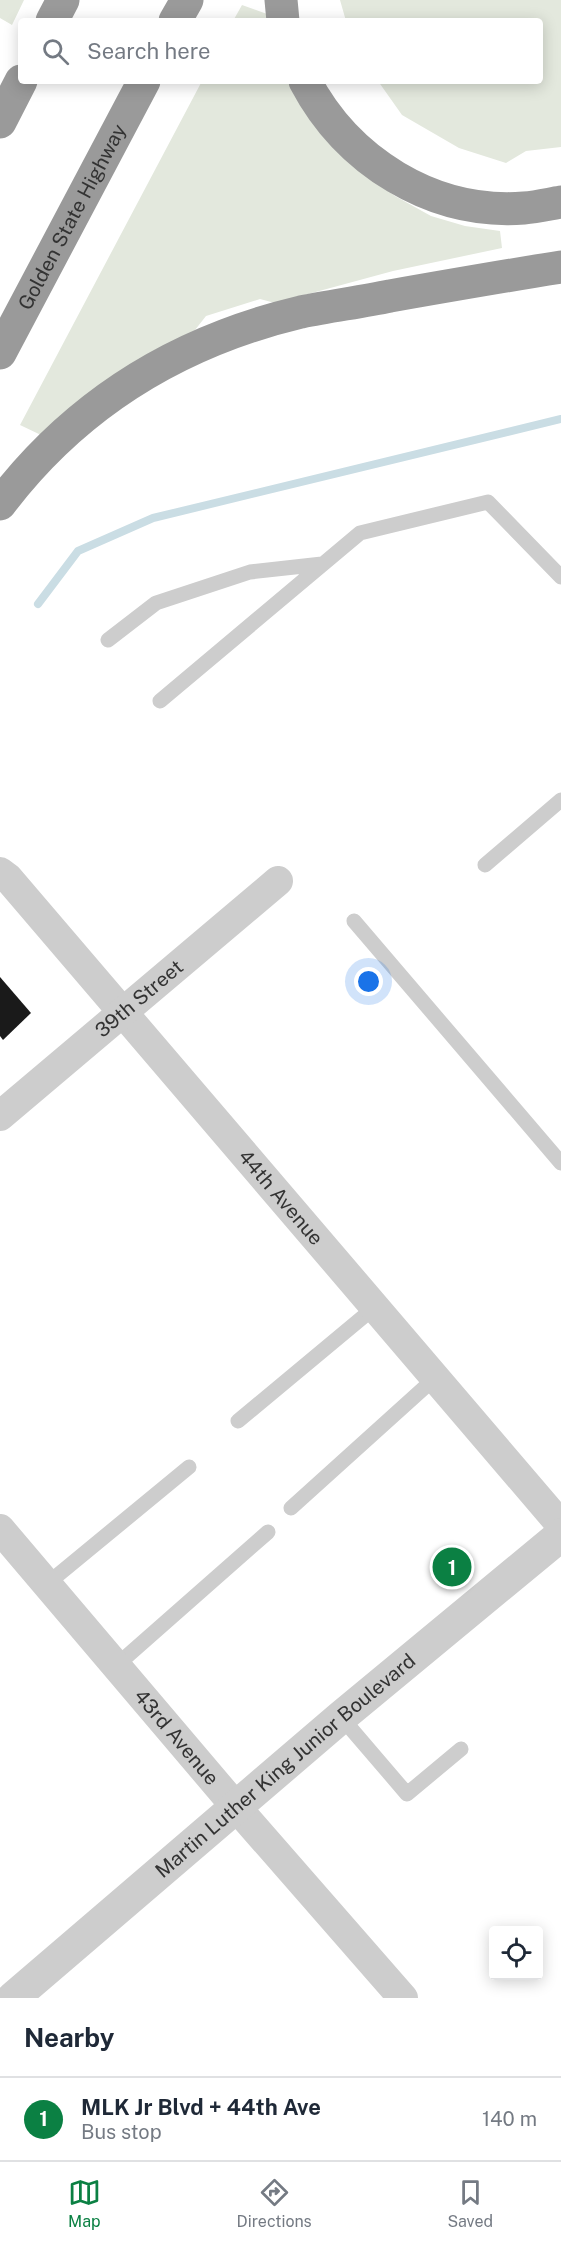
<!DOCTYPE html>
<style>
:root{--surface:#fff;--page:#f2f2f3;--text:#1f2937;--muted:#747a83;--line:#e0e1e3;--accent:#0b8043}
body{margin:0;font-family:"Public Sans",sans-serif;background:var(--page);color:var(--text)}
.controls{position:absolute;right:18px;bottom:18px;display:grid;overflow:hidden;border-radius:6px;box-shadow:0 3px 15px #0003}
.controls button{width:54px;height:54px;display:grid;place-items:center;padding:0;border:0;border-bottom:2px solid var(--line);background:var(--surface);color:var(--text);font:30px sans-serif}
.you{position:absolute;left:369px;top:982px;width:21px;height:21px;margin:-15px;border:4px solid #fff;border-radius:50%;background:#1a73e8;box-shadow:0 0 0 9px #1a73e833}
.badge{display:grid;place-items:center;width:39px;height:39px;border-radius:50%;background:var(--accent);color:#fff;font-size:20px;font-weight:700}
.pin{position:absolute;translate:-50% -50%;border:3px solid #fff;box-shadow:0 2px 6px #0006}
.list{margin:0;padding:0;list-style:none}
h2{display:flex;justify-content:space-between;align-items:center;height:78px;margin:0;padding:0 24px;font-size:26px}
h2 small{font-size:20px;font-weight:400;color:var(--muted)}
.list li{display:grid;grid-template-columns:39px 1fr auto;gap:18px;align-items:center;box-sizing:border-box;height:84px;padding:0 24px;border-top:2px solid var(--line)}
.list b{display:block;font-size:22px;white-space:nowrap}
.list p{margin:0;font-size:20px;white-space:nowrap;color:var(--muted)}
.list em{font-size:20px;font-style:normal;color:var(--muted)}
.icon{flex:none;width:33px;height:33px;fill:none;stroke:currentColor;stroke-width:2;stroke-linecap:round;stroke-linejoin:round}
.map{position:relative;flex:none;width:561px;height:1998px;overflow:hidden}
.search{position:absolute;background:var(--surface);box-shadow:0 3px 15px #0003;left:18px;right:18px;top:18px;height:66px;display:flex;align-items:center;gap:15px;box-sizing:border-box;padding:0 21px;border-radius:6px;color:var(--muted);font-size:22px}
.sheet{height:162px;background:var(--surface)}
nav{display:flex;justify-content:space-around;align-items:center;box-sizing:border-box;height:84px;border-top:2px solid var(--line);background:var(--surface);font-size:16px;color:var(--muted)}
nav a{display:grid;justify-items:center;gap:3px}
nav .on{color:var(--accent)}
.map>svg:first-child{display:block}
.green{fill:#e3e8dd}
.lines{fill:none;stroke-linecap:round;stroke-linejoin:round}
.stream{stroke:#cadde4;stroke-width:8}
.building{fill:#1a1a1a}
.service{stroke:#cdcdcd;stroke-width:15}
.minor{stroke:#cdcdcd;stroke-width:30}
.tertiary{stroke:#cdcdcd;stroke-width:33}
.motorway{stroke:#9a9a9a;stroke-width:33}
.labels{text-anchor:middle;stroke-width:6;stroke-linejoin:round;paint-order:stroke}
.street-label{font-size:20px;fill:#333;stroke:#fff}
</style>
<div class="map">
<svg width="561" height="1998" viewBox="0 0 561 1998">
<rect width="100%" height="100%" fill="#fff"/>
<!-- green -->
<path class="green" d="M0,0H24L12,25L0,18Z
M340,0H561V147L526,151L506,163L459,148L402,115L378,81H540V21H346Z
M242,5L267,14L270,21H233Z
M202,81H291L357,169L395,196L431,216L465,226L500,231L502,248L393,271L275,303L260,299L206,316L195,330L150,354L41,435L20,425Z"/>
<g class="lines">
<!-- stream -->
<path class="stream" d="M38,604L78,551L153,518L561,419"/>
</g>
<!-- building -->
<path class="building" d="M0,977L31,1013L3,1040L0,1036Z"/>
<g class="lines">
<!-- service -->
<path class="service" d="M108,640L156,603L250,572L322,564
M160,701L360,533L488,502L561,577
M485,865L561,800
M354,921L561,1163
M238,1421L375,1307
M291,1508L435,1378
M47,1584L189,1467
M117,1665L268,1532
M341,1717L407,1794L461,1749"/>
<!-- minor -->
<g class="minor">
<path id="s1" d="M0,872L8,878L561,1525"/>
<path id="s2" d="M0,1116L278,881"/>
<path id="s3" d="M0,1529L236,1807L403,1998"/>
</g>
<!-- tertiary -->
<path class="tertiary" id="s4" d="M13,1998L341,1717L561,1535"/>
<!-- motorway -->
<g class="motorway">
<path d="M281,0L283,21"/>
<path d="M52,21L63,0"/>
<path d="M175,21L187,0"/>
<path d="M305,81C347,161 432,215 524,208C537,207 549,204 561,202"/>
<path d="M0,122L21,81"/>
<path id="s5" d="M0,353L144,81"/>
<path d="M0,504C76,404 179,341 301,312C330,306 361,302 390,296C447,286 504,276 561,267"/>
</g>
</g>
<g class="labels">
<!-- street labels -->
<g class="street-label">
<text dy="7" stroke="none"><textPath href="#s5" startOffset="154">Golden State Highway</textPath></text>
<text dy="7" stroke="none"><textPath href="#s2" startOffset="182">39th Street</textPath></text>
<text dy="7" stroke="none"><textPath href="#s1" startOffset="430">44th Avenue</textPath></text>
<text dy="7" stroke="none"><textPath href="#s3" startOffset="273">43rd Avenue</textPath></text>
<text dy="7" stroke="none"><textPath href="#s4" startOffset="358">Martin Luther King Junior Boulevard</textPath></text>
</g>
</g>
</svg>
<div class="controls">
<button><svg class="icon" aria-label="locate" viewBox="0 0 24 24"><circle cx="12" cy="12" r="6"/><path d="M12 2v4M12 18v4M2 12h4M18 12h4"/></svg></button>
</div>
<div class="you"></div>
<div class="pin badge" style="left:452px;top:1567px">1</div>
<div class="search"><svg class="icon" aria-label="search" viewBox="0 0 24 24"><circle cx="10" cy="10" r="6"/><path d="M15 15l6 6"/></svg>Search here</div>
</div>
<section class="sheet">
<h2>Nearby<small></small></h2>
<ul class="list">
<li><span class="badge">1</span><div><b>MLK Jr Blvd + 44th Ave</b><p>Bus stop</p></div><em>140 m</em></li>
</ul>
</section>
<nav>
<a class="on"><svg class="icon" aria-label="map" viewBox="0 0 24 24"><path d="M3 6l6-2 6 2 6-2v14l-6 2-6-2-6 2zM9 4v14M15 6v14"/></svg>Map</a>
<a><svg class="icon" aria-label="directions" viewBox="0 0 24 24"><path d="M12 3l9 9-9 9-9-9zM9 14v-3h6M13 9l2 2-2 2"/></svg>Directions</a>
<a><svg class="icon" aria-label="saved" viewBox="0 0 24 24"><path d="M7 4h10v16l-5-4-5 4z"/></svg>Saved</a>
</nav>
